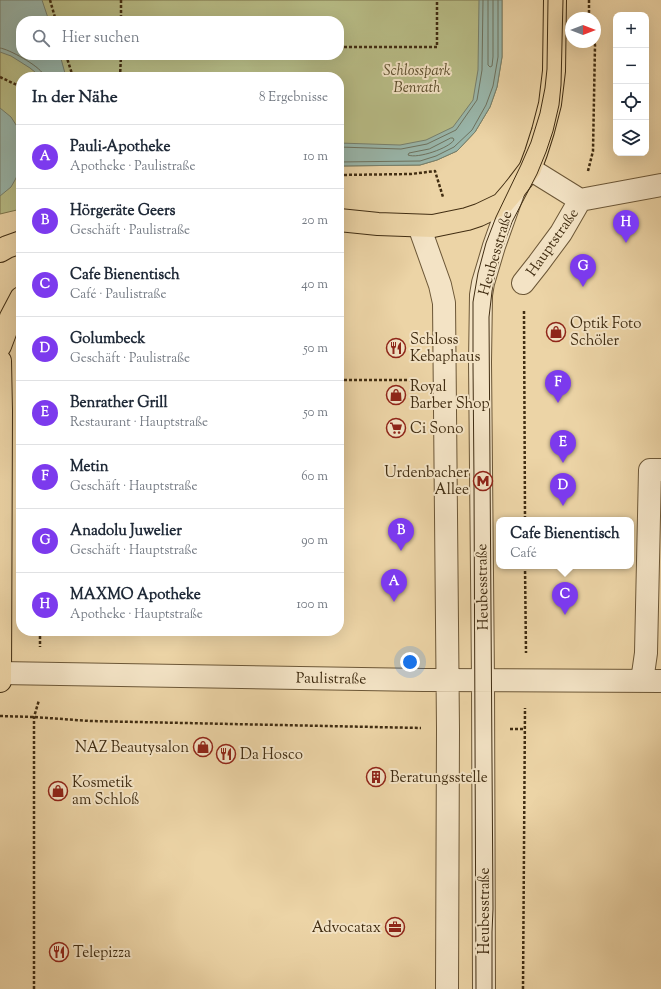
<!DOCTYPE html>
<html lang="de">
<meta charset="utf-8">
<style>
:root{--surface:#fff;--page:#f2f2f3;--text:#1f2937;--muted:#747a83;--line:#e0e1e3;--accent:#7c3aed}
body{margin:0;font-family:"Sorts Mill Goudy",serif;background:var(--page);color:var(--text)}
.controls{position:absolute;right:12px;top:12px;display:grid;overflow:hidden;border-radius:8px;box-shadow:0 4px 16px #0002}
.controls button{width:36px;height:36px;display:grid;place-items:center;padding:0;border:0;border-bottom:1px solid var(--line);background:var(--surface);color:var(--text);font:20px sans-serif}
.compass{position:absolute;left:565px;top:12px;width:36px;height:36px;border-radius:50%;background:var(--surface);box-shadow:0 4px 16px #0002;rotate:90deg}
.you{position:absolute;left:410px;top:662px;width:14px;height:14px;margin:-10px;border:3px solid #fff;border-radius:50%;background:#1a73e8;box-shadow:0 0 0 6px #1a73e833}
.badge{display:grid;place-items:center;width:26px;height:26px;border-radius:50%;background:var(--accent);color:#fff;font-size:13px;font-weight:700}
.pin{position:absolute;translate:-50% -33px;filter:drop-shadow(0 1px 2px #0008)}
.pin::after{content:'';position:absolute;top:21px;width:14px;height:12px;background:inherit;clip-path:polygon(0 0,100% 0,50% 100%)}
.popup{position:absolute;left:496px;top:517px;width:138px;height:52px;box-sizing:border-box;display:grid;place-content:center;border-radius:8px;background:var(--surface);filter:drop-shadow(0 1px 3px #0005);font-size:13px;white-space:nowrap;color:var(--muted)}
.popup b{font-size:15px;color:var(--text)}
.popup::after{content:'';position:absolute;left:50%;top:100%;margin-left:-8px;border:8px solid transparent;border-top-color:var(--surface)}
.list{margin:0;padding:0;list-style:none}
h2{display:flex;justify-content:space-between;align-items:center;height:52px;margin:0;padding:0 16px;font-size:17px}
h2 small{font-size:13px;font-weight:400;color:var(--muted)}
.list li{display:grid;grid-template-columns:26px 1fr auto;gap:12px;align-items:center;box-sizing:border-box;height:64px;padding:0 16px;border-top:1px solid var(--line)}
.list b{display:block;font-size:15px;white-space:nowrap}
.list p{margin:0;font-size:13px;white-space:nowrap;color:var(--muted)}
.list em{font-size:13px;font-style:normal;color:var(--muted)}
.icon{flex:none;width:22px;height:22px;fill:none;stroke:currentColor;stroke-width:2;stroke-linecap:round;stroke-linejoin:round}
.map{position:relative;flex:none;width:661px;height:989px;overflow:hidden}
.search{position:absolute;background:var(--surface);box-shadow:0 4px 16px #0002;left:16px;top:16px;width:328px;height:44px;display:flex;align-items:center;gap:10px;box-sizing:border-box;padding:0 14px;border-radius:16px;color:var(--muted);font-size:15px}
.panel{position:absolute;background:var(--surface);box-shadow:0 4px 16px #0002;left:16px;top:72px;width:328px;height:564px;border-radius:16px}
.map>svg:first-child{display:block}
.green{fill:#b8bd87;stroke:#7c754c;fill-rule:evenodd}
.water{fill:#99b7ac;stroke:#76806e}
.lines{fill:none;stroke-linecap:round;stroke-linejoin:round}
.shore{stroke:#6d725f;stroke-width:1}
.minor-casing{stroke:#6c5737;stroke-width:24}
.major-casing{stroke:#412d12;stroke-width:24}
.path{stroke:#412d12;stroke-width:2.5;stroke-dasharray:3 2;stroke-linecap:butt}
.minor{stroke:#f3e3c5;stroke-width:22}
.major{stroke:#ecd4a6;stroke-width:22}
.tram{stroke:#412d12;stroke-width:1}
.labels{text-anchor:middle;stroke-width:4;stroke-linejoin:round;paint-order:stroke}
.park-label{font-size:15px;font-style:italic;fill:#594a29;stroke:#f3e3c5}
.street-label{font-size:15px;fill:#412d12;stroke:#f3e3c5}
.poi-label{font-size:15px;fill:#412d12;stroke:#f3e3c5;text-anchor:start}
</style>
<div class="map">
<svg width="661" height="989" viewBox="0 0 661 989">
<rect width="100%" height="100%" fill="#ecd4a6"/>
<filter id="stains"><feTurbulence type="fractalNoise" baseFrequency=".005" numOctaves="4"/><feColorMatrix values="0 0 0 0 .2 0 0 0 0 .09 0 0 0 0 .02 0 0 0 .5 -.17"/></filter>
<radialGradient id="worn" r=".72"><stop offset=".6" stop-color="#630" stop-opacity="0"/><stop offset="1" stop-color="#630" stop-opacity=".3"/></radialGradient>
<!-- green -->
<path class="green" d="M0,0H502V57L497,87L490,107L475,132L457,151L437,160L420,165L339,166V77H21V209L0,214ZM21,21H339V55H21Z"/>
<!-- water -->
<path class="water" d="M0,0H42L49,21H21V55H60L66,77H41L30,68L19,61L11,56L0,52Z
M479,0H502V57L497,87L490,107L475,132L457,151L437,160L420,165L339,166V143L400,145L426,140L453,127L473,100L478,70Z
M0,108L11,117L18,128L21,135V168L15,180L11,187L0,196Z"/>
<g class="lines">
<!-- shore -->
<path class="shore" d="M488,0V65L490,67L492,66L493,57V0
M0,48C9,49 39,66 43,74C43,75 43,76 43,77
M451,138H453L454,140C449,148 418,159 408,155L409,153L429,149Z
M339,147L401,149L427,144L456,130L477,100L482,70L483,0
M339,162L420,161L436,156L454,147L472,130L486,105L493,86L498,57V0"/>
<!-- minor casing -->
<g class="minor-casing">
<path id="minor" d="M530,169L580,200L661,185
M419,226L440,285L444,303L448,729L447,989
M523,283L538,264L561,233L580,200
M0,673L423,680L661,681
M642,681L646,653L650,470H661
M484,989L483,680L480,362L481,295L483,283L494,246L514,190"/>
</g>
<!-- major casing -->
<g class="major-casing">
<path id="major" d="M339,220L378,224L433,226L467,219L479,215L502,204L514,190L530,169L536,153L543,131L550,104L554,71L555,0
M0,251L7,247L21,242
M0,346L11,317L21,298
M0,361L1,411L0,681"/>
</g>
<!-- path -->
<path class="path" d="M50,0L56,21
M121,0V21
M589,18V0
M339,47H437V0
M66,55L73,77
M0,77L21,87
M120,77L121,55
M588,171L593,151L595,45L594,42
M339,175L411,174L435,171L443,197
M524,311L525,520
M339,380H418
M525,566L526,653
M40,631V647
M309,634V631
M0,716L34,717L90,721L421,728
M510,729H525
M34,989V717L39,700
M523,989L525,708"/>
<!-- minor -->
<use href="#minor" class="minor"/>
<!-- major -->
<use href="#major" class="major"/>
<!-- tram -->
<path class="tram" d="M476,989L474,481L473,366V302L478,273L486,243L496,217L521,165L531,142L540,113L545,88L547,69L548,0
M492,989V932L493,909L489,317L493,283L502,249L512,222L537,174L546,152L553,131L559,105L561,85L563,0"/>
</g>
<!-- icons -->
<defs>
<g id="shop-ring" transform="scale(1)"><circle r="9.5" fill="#f3e3c5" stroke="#8f2418" stroke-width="1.5"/><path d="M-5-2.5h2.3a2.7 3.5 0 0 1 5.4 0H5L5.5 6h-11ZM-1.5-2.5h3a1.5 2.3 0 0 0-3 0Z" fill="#8f2418"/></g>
<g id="restaurant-ring" transform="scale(1)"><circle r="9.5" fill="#f3e3c5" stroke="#8f2418" stroke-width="1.5"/><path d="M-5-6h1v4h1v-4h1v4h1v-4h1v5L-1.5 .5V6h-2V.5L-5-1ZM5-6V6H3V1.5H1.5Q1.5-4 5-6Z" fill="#8f2418"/></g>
<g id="supermarket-ring" transform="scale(1)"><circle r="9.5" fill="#f3e3c5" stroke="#8f2418" stroke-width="1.5"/><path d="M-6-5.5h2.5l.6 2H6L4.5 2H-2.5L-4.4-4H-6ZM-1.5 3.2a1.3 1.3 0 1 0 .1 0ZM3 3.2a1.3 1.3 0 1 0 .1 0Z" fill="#8f2418"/></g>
<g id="metro-ring" transform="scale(1)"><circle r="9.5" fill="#f3e3c5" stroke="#8f2418" stroke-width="1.5"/><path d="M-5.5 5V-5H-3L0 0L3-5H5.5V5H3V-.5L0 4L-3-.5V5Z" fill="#8f2418"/></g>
<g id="building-ring" transform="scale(1)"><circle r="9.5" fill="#f3e3c5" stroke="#8f2418" stroke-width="1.5"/><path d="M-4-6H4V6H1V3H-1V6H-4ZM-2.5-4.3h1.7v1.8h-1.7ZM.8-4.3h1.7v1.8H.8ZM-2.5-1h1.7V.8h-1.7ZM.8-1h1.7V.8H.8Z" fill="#8f2418"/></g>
<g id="office-ring" transform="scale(1)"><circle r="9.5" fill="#f3e3c5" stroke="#8f2418" stroke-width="1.5"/><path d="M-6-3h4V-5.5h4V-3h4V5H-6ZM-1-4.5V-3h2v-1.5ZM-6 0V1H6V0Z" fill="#8f2418"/></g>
</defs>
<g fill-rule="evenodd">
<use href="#shop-ring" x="556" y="332"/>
<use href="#restaurant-ring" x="396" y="348"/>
<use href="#shop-ring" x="396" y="395"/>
<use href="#supermarket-ring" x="396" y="428"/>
<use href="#metro-ring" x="483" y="481"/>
<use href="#shop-ring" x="203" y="747"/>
<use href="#restaurant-ring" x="226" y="754"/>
<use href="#building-ring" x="376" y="777"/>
<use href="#shop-ring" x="58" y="791"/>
<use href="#office-ring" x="395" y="927"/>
<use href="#restaurant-ring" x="59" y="952"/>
</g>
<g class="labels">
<!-- park labels -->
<g class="park-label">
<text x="417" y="75">Schlosspark<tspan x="417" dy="17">Benrath</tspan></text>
</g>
<!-- street labels -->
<g class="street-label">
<text transform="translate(552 242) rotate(-55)" y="5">Hauptstraße</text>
<text transform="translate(495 253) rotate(-74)" y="5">Heubesstraße</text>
<text transform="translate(482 587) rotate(-91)" y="5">Heubesstraße</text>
<text transform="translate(331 678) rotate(1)" y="5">Paulistraße</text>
<text transform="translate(484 911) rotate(-90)" y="5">Heubesstraße</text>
</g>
<!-- poi labels -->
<g class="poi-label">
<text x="570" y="328">Optik Foto<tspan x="570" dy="17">Schöler</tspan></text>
<text x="410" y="344">Schloss<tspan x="410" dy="17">Kebaphaus</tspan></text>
<text x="410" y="391">Royal<tspan x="410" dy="17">Barber Shop</tspan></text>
<text x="410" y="433">Ci Sono</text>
<text x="469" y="477" text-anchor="end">Urdenbacher<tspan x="469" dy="17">Allee</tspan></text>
<text x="189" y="752" text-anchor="end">NAZ Beautysalon</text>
<text x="240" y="759">Da Hosco</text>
<text x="390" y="782">Beratungsstelle</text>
<text x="72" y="787">Kosmetik<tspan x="72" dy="17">am Schloß</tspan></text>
<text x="381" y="932" text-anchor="end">Advocatax</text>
<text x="73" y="957">Telepizza</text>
</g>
</g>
<rect width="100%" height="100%" filter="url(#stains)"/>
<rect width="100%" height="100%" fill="url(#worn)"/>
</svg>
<div class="controls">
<button>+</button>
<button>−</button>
<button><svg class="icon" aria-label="locate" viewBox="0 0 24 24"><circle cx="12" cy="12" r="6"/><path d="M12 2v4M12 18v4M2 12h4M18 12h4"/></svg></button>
<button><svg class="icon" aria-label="layers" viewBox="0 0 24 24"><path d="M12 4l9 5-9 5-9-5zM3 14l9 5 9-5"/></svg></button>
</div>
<svg class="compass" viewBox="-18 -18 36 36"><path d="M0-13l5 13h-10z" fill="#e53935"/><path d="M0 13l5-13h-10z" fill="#747a83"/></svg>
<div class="you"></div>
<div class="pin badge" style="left:394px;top:602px">A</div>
<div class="pin badge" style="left:401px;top:551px">B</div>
<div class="pin badge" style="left:565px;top:615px">C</div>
<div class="popup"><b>Cafe Bienentisch</b>Café</div>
<div class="pin badge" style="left:563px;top:506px">D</div>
<div class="pin badge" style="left:563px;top:463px">E</div>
<div class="pin badge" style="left:558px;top:403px">F</div>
<div class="pin badge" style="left:583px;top:287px">G</div>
<div class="pin badge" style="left:626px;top:243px">H</div>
<div class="search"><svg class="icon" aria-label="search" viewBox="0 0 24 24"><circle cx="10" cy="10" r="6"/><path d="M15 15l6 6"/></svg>Hier suchen</div>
<section class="panel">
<h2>In der Nähe<small>8 Ergebnisse</small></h2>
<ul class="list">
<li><span class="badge">A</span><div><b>Pauli-Apotheke</b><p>Apotheke · Paulistraße</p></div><em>10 m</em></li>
<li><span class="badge">B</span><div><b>Hörgeräte Geers</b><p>Geschäft · Paulistraße</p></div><em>20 m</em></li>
<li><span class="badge">C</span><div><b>Cafe Bienentisch</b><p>Café · Paulistraße</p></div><em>40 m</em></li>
<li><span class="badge">D</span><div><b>Golumbeck</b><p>Geschäft · Paulistraße</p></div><em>50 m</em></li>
<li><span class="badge">E</span><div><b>Benrather Grill</b><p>Restaurant · Hauptstraße</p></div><em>50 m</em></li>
<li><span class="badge">F</span><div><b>Metin</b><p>Geschäft · Hauptstraße</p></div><em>60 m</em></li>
<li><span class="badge">G</span><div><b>Anadolu Juwelier</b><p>Geschäft · Hauptstraße</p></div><em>90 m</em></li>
<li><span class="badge">H</span><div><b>MAXMO Apotheke</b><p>Apotheke · Hauptstraße</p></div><em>100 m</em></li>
</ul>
</section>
</div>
